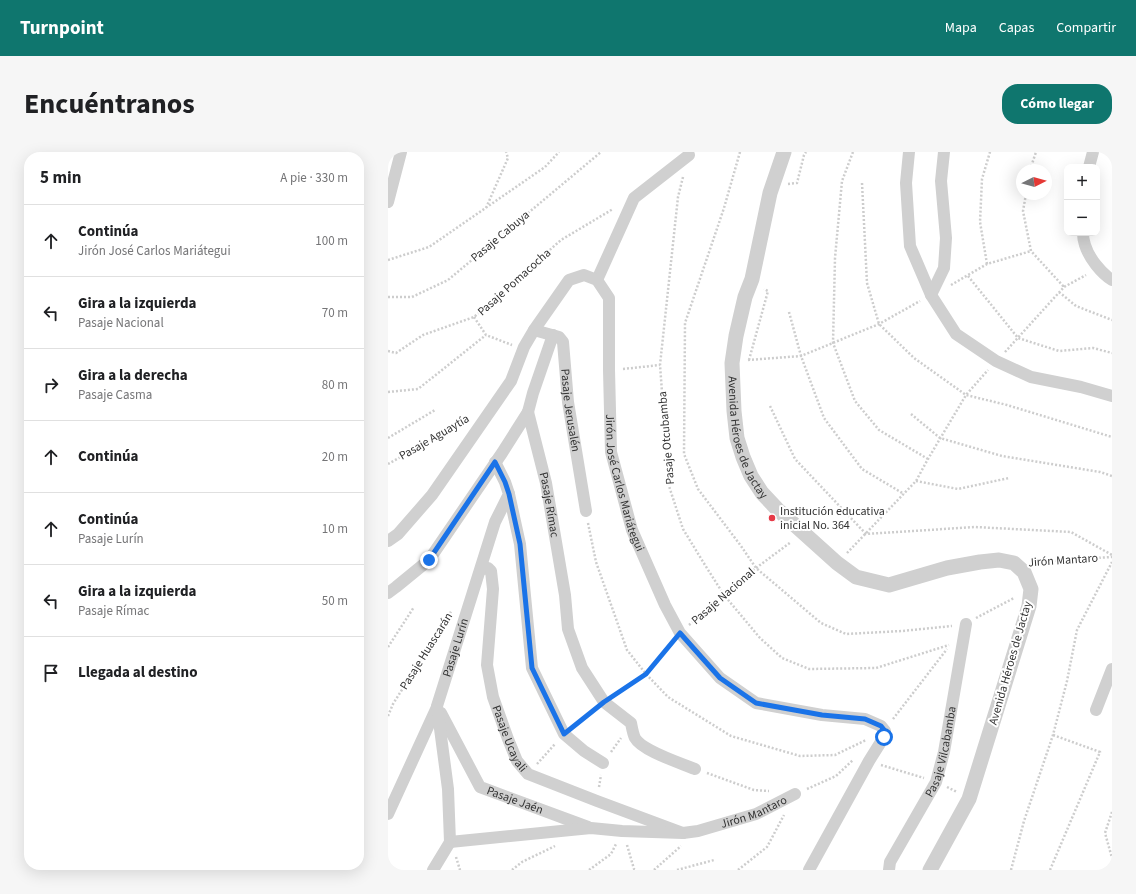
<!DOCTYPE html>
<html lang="es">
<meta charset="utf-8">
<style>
:root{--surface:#fff;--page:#f6f6f6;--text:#202124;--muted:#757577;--line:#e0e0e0;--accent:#0f766e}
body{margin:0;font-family:"Source Sans 3",sans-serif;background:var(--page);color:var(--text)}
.controls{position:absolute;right:12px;top:12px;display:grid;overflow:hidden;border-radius:8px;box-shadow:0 4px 16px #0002}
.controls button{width:36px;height:36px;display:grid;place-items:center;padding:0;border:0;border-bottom:1px solid var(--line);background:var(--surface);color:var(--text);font:20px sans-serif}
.compass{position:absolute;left:628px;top:12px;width:36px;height:36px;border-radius:50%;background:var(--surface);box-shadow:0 4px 16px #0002;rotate:84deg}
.stop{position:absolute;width:12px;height:12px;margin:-9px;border:3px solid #1a73e8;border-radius:50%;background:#fff}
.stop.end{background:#1a73e8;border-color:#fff;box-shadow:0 1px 4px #0008}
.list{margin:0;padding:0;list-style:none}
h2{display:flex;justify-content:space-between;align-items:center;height:52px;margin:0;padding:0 16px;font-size:17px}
h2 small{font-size:13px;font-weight:400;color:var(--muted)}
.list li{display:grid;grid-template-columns:26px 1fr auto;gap:12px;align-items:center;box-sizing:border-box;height:72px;padding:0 16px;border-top:1px solid var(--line)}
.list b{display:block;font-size:15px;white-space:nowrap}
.list p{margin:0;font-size:13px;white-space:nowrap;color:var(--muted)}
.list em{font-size:13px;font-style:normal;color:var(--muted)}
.icon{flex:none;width:22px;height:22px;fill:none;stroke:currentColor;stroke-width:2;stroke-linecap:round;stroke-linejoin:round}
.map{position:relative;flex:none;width:724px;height:718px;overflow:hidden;border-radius:16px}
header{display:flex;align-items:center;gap:24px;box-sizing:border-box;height:56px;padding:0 20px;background:var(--accent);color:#fff}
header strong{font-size:19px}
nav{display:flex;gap:22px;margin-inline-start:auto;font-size:14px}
.intro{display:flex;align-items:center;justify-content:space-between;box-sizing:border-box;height:96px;padding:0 24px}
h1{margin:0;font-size:28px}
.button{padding:10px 18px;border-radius:16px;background:var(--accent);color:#fff;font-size:14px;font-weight:700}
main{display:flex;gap:24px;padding:0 24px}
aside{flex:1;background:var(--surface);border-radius:16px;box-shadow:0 4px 16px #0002}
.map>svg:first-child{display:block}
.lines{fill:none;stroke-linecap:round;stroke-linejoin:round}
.path{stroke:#cdcdcd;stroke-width:2.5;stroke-dasharray:2 2;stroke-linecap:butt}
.minor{stroke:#d0d0d0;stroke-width:12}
.tertiary{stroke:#d0d0d0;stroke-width:15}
.route{stroke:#1a73e8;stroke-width:5}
.poi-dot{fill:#e63946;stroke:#fff;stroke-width:1.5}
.labels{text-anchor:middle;stroke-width:4;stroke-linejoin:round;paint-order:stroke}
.street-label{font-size:12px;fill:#333;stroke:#fff}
.poi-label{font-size:12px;fill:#333;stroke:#fff;text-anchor:start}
</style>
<header>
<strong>Turnpoint</strong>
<nav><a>Mapa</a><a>Capas</a><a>Compartir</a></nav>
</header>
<div class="intro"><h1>Encuéntranos</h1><a class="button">Cómo llegar</a></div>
<main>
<aside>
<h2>5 min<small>A pie · 330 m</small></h2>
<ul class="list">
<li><svg class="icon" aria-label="ahead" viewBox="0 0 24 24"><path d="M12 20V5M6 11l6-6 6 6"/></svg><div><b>Continúa</b><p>Jirón José Carlos Mariátegui</p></div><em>100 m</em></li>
<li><svg class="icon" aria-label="left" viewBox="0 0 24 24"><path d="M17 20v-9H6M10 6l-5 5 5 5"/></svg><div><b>Gira a la izquierda</b><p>Pasaje Nacional</p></div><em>70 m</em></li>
<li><svg class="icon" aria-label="right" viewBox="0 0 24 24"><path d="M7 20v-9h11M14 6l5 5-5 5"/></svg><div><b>Gira a la derecha</b><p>Pasaje Casma</p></div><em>80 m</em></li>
<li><svg class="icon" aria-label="ahead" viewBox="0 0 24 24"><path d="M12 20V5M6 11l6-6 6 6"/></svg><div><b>Continúa</b></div><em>20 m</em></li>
<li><svg class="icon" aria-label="ahead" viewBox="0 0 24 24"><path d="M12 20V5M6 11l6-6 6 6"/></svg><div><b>Continúa</b><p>Pasaje Lurín</p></div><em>10 m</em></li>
<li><svg class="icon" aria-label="left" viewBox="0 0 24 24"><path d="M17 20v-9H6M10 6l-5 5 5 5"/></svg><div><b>Gira a la izquierda</b><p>Pasaje Rímac</p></div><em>50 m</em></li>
<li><svg class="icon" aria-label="arrive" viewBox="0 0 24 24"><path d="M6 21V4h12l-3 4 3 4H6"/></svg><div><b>Llegada al destino</b></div></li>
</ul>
</aside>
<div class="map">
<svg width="724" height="718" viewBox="0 0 724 718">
<rect width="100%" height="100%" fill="#fff"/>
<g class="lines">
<!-- path -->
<path class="path" d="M352,0L336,56L297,171L296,302L310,337L353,394L368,416L433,471L458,482L514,479L564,474
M465,0L454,29L447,106L445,191L467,249L491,278L540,307
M642,18L648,0
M295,25L290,45L272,213L281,334L295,377L317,413L336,443L372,486L394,506L421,517L488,516L561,493
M474,31L479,131L491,172L526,206L578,243L619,253L724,285
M400,32L409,31L416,3L418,0
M638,42L635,59L643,99L676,135
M98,56L120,6L118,0
M0,108L41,95L157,15L171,0
M599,112L592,70L594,27L602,0
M580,124L630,186L671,199L705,196L724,201
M563,133L599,112L643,99
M671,140L688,154L724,168
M0,145H24L60,128L213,0
M401,160L413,204L436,266L474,317L516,342
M86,165L98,183L124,193
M0,199L8,201L35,183L86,165L173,88L225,57
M617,200L676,135L698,123
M360,208L413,204L491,172L532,149
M361,208L380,139L376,137
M235,217L272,213
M0,240L30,237L98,183
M382,254L407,307L478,382L587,375L683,380L724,403
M523,262L552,286L614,304L712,320L724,324
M0,286L47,258
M0,312L78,269
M528,329L570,337L621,326
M200,371L208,410L239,498L258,522L280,545L343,584L412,604L447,603L478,588
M459,401L528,329L540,307L578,243L600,218
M647,410L724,405
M588,466L626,446
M301,473L368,416L403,390
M0,495L26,455
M228,542L258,522L284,491
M0,564L5,552L64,458
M505,567L559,497
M187,574L206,558
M223,600L233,586
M149,612L167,592
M493,613L536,626
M319,621L366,638L381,639
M211,635L213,623
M559,635L569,640
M419,637L448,624L465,608
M724,660L717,681L724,706
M239,693L246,717L248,718
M68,705L72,718
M124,718L134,710L167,694
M201,718L223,702L228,692
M266,718L293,694
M289,718L326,708
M350,718L379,695L396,663
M623,718L636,669L665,583L679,529L689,478L724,410
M662,718L712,600L665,583"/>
<!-- minor -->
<g class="minor">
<path d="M521,0L518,31L522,94L543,143L568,182L608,209L643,225L693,235L724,244"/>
<path d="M701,15L705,0"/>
<path d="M0,50L13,0"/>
<path d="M695,81C695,85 696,90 697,93C701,106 713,121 724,128"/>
<path d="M209,128L246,46L301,3"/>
<path d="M543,143L556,116L558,86L553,29L556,0"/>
<path id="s1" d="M146,178L171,185L175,190L180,250L198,359"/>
<path d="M140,260L145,241L165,183"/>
<path d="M121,342L132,392L144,516L176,582L196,599L215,611"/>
<path id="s2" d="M0,389L10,382L44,343L123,229L136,195L146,178L181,128L196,123L209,128L221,146V218L223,300L244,378L277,453L292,481L332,526L368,551L434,563L477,567L493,574L497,579L496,585L481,609L421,718"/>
<path id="s3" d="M93,417L100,416L103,419L105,437L99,513L105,545L120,587L129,609L140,622L209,649L295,681"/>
<path id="s4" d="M0,441L8,435L41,408L114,301L140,260L158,331L177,443L180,477L194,516L216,550L243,571C244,576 245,582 247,586C254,599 293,611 307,617"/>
<path d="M708,558L724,517"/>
<path id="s5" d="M53,561L92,635L200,675"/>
<path d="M0,662L49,555"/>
<path id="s6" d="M62,690L60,637L49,554L107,370L121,342L117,330L107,310"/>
<path id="s7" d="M62,690L203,676L234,679L295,681L310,679L368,662L407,642"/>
<path d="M45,718L62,690"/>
<path id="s8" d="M501,718L502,710L548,630L556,600L578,472"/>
</g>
<!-- tertiary -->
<path class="tertiary" id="s9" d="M396,0L382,41L364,127L357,145L348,184L344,211L346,259L349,286L355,305L363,324L374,341L389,357L449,411L468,425L501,433L559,416L592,410L611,408L626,411L636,420L643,437L641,454L581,647L542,718"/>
</g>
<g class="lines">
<!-- route -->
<path class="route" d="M41,408L107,310L117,330L121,342L132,392L144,516L176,582L216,550L258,522L292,481L332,526L368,551L434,563L477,567L493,574L497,579L496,585"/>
</g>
<!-- markers -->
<circle class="poi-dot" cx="384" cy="366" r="4"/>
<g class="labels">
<!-- street labels -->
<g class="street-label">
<text transform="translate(112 84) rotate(-40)" y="4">Pasaje Cabuya</text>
<text transform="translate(126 130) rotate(-42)" y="4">Pasaje Pomacocha</text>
<text dy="4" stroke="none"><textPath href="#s1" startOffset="101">Pasaje Jerusalén</textPath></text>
<text dy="4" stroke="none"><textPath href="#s9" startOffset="295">Avenida Héroes de Jactay</textPath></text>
<text transform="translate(46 285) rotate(-30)" y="4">Pasaje Aguaytía</text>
<text transform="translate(278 286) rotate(-95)" y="4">Pasaje Otcubamba</text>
<text dy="4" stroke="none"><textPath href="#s2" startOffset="558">Jirón José Carlos Mariátegui</textPath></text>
<text dy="4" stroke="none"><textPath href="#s4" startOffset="326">Pasaje Rímac</textPath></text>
<text transform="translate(675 408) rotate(-4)" y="4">Jirón Mantaro</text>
<text transform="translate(335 444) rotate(-41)" y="4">Pasaje Nacional</text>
<text dy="4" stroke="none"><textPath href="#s6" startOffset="198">Pasaje Lurín</textPath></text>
<text transform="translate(38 499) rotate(-58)" y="4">Pasaje Huascarán</text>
<text transform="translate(622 511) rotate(-74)" y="4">Avenida Héroes de Jactay</text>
<text dy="4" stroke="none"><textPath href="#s3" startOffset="183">Pasaje Ucayali</textPath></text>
<text dy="4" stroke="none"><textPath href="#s8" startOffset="131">Pasaje Vilcabamba</textPath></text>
<text dy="4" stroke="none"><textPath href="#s5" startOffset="121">Pasaje Jaén</textPath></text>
<text dy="4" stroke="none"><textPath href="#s7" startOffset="308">Jirón Mantaro</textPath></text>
</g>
<!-- poi labels -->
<g class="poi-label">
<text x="392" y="363">Institución educativa<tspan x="392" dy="14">inicial No. 364</tspan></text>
</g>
</g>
</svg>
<div class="controls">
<button>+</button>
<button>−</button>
</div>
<svg class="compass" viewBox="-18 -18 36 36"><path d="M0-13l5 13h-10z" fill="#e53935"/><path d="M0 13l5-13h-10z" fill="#757577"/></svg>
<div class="stop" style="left:496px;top:585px"></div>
<div class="stop end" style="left:41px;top:408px"></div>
</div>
</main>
